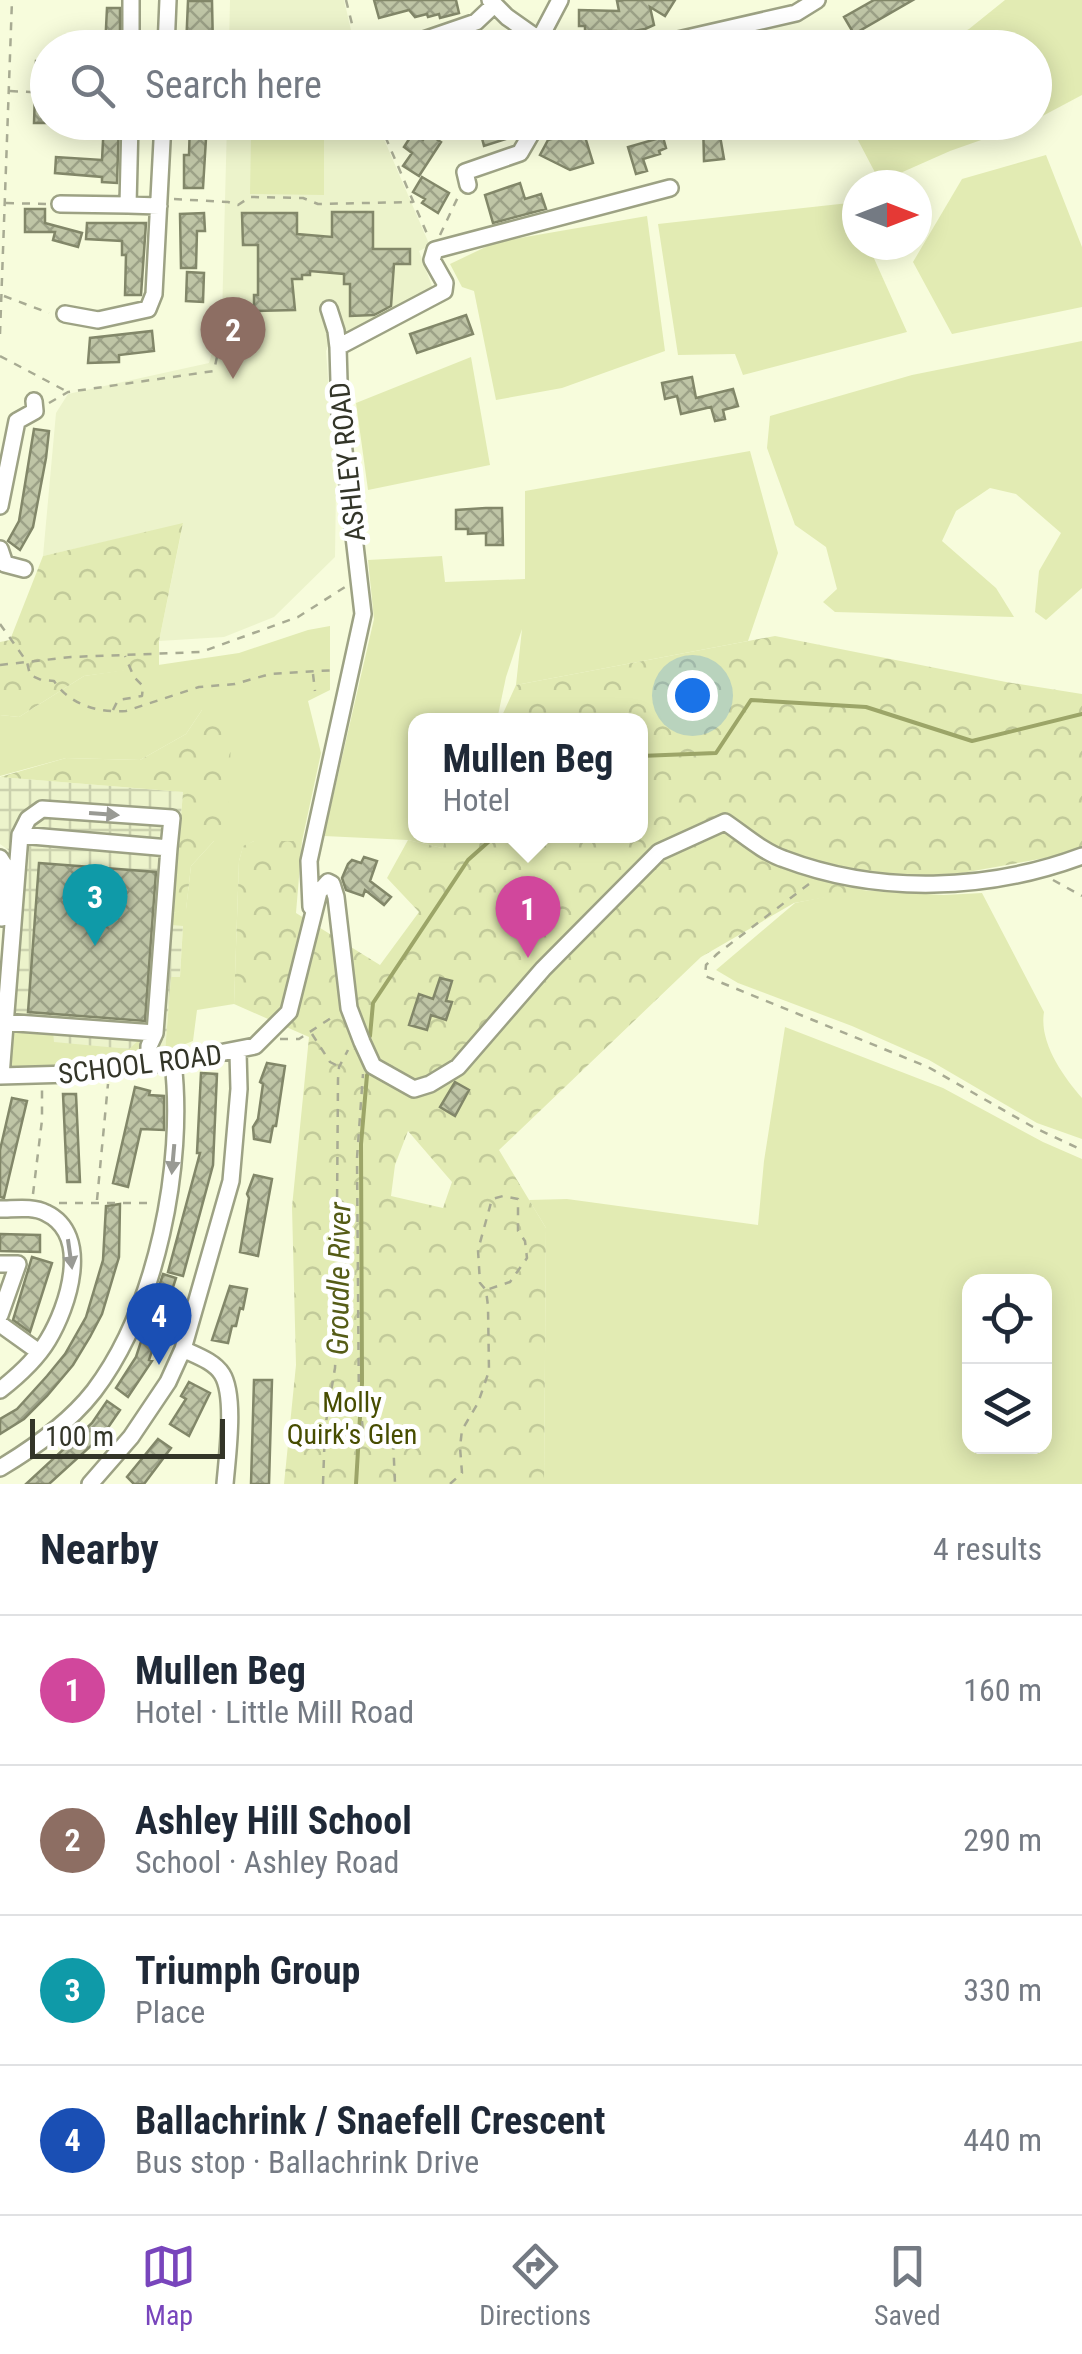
<!DOCTYPE html>
<meta charset="utf-8">
<style>
:root{--surface:#fff;--page:#f2f2f3;--text:#1f2937;--muted:#747a83;--line:#e0e1e3;--accent:#7845bc}
body{margin:0;font-family:"Roboto Condensed",sans-serif;background:var(--page);color:var(--text)}
.controls{position:absolute;right:30px;bottom:30px;display:grid;overflow:hidden;border-radius:20px;box-shadow:0 5px 25px #0003}
.controls button{width:90px;height:90px;display:grid;place-items:center;padding:0;border:0;border-bottom:2px solid var(--line);background:var(--surface);color:var(--text);font:50px sans-serif}
.compass{position:absolute;left:842px;top:170px;width:90px;height:90px;border-radius:50%;background:var(--surface);box-shadow:0 5px 25px #0003;rotate:90deg}
.scale{position:absolute;left:30px;bottom:25px;width:195px;box-sizing:border-box;padding-left:10px;border:5px solid #333528;border-top:0;font-size:28px;line-height:35px;white-space:nowrap;color:#333528;-webkit-text-stroke:8px #fff;paint-order:stroke}
.you{position:absolute;left:692px;top:695px;width:35px;height:35px;margin:-25px;border:8px solid #fff;border-radius:50%;background:#1a73e8;box-shadow:0 0 0 15px #1a73e833}
.badge{display:grid;place-items:center;width:65px;height:65px;border-radius:50%;background:var(--accent);color:#fff;font-size:32px;font-weight:700}
.pin{position:absolute;translate:-50% -82px;filter:drop-shadow(0 2px 5px #0008)}
.pin::after{content:'';position:absolute;top:52px;width:35px;height:30px;background:inherit;clip-path:polygon(0 0,100% 0,50% 100%)}
.popup{position:absolute;left:408px;top:713px;width:240px;height:130px;box-sizing:border-box;display:grid;place-content:center;border-radius:20px;background:var(--surface);filter:drop-shadow(0 2px 8px #0005);font-size:32px;white-space:nowrap;color:var(--muted)}
.popup b{font-size:38px;color:var(--text)}
.popup::after{content:'';position:absolute;left:50%;top:100%;margin-left:-20px;border:20px solid transparent;border-top-color:var(--surface)}
.list{margin:0;padding:0;list-style:none}
h2{display:flex;justify-content:space-between;align-items:center;height:130px;margin:0;padding:0 40px;font-size:42px}
h2 small{font-size:32px;font-weight:400;color:var(--muted)}
.list li{display:grid;grid-template-columns:65px 1fr auto;gap:30px;align-items:center;box-sizing:border-box;height:150px;padding:0 40px;border-top:2px solid var(--line)}
.list b{display:block;font-size:38px;white-space:nowrap}
.list p{margin:0;font-size:32px;white-space:nowrap;color:var(--muted)}
.list em{font-size:32px;font-style:normal;color:var(--muted)}
.icon{flex:none;width:55px;height:55px;fill:none;stroke:currentColor;stroke-width:2;stroke-linecap:round;stroke-linejoin:round}
.map{position:relative;flex:none;width:1082px;height:1484px;overflow:hidden}
.search{position:absolute;background:var(--surface);box-shadow:0 5px 25px #0003;left:30px;right:30px;top:30px;height:110px;display:flex;align-items:center;gap:25px;box-sizing:border-box;padding:0 35px;border-radius:55px;color:var(--muted);font-size:38px}
.sheet{height:730px;background:var(--surface)}
nav{display:flex;justify-content:space-around;align-items:center;box-sizing:border-box;height:140px;border-top:2px solid var(--line);background:var(--surface);font-size:28px;color:var(--muted)}
nav a{display:grid;justify-items:center;gap:5px}
nav .on{color:var(--accent)}
.map>svg:first-child{display:block}
.built{fill:#ecf3cb}
.industrial{fill:url(#industrial-grid)}
.grass{fill:#e2ebb3;fill-rule:evenodd}
.forest{fill:url(#forest-crowns);fill-rule:evenodd}
.lines{fill:none;stroke-linecap:round;stroke-linejoin:round}
.stream{stroke:#9ca568;stroke-width:4}
.building{fill:url(#building-cross-hatch);stroke:#828769;stroke-width:2.5}
.minor-casing{stroke:#9da284;stroke-width:20}
.path{stroke:#a8ab93;stroke-width:2.5;stroke-dasharray:8 8;stroke-linecap:butt}
.minor{stroke:#fff;stroke-width:15}
.oneway{fill:#999a94}
.labels{text-anchor:middle;stroke-width:10;stroke-linejoin:round;paint-order:stroke}
.street-label{font-size:28px;fill:#333528;stroke:#fff}
.park-label{font-size:28px;fill:#474d00;stroke:#fff}
.water-label{font-size:30px;font-style:italic;fill:#555c16;stroke:#fff}
</style>
<div class="map">
<svg width="1082" height="1484" viewBox="0 0 1082 1484">
<defs>
<pattern id="industrial-grid" width="8" height="8" patternUnits="userSpaceOnUse" patternTransform="scale(2.5)"><rect width="8" height="8" fill="#ecf3cb"/><path d="M0 4h8M4 0v8" fill="none" stroke="#cbd1ae"/></pattern>
<pattern id="forest-crowns" width="20" height="18" patternUnits="userSpaceOnUse" patternTransform="scale(2.5)"><rect width="20" height="18" fill="#e2ebb3"/><path d="M2 6a3 3 0 1 1 6 0M12 15a3 3 0 1 1 6 0" fill="none" stroke="#c2ca9a"/></pattern>
<pattern id="building-cross-hatch" width="8" height="8" patternUnits="userSpaceOnUse" patternTransform="scale(2.5)"><rect width="8" height="8" fill="#bfc5a6"/><path d="M0 0l8 8M0 8l8-8" fill="none" stroke="#9ca187"/></pattern>
</defs>
<rect width="100%" height="100%" fill="#f7fcdc"/>
<!-- built -->
<path class="built" d="M230,0H344L355,47H229Z
M227,123H377L430,246L419,251L433,289L352,334L341,333L332,337L326,351L336,488L335,557L274,617L224,637L159,641L183,524L43,556L56,413L68,394L209,363L222,317Z"/>
<!-- industrial -->
<path class="industrial" d="M0,777L183,792L172,924L183,925L180,977L171,978L165,1052L81,1064L0,1067V996L11,852L0,844Z"/>
<!-- grass -->
<path class="grass" d="M1005,0H1082V95L1035,120L1034,48L936,47L969,29Z
M849,123H1029L950,151L880,182Z
M251,137L324,138V195L250,194Z
M1046,155L1082,247V307L952,334L913,262L962,179Z
M849,203L857,220V245H868L907,332L743,375L735,354L678,355L658,224Z
M647,216L665,351L562,388L496,400L474,291L462,287L450,264L496,242Z
M1082,341V588L1046,620L1035,612L1039,571L1061,533L1016,494L990,488L956,511L942,541L996,588L1014,617L835,612L823,602L837,589L826,547L795,525L767,448L770,416L912,375Z
M471,357L490,465L368,490L356,403Z
M750,451L778,553L748,641L516,685L522,629L506,677L497,720H416V836H448L442,848L408,840L324,836L374,619L368,560L442,556L445,582L525,579V491Z
M330,626V690L308,701L321,753L302,841H254L243,847L239,861L234,1004L197,1010L193,1041L165,1052L171,977H180L183,926L172,925L173,913L186,909L191,866L214,841L202,710L186,734L140,760L66,758L0,776V715L19,717L84,676L239,653L308,630Z
M858,890L944,895L982,893L1044,1012C1039,1042 1062,1075 1082,1098V1139L1037,1123L929,1060L852,1026L738,983L716,970L795,903Z
M785,1027L943,1088L1043,1142L1082,1159V1484H544L546,1228L529,1200L567,1199L758,1225L764,1161ZM970,1282H1044V1446H970Z
M15,1028L53,1031L54,1042L129,1049L139,1040L141,1056L81,1064L13,1067L10,1062L12,1031Z"/>
<!-- forest -->
<path class="forest" d="M183,523L159,641V666L84,676L19,717L0,715V642L10,640L43,556Z
M775,636L1006,682L1082,694V847L1062,855L794,903L701,957L499,1150L546,1228L544,1484H284L296,1365L292,1207L309,1037L234,1004L239,861L243,846L254,841H302L296,913L380,965L419,912L387,878L408,840L442,848L448,836H640V720H500L516,685ZM408,1131L452,1182L443,1208L391,1196L395,1165Z
M212,709L231,742L228,810L214,841L191,866L186,910L173,913L183,792L0,777L66,758L140,760L186,734L202,710Z"/>
<g class="lines">
<!-- stream -->
<path class="stream" d="M640,756L716,753L751,700L866,707L972,741L1082,714
M370,1036L373,1003L468,860L495,836
M356,1484L362,1383L361,1144L367,1075"/>
</g>
<!-- building -->
<path class="building" d="M374,0H456L459,13L440,18L439,14L428,17L427,14L415,17L409,10L379,18Z
M624,0H675L665,16L650,7L654,25L645,29L616,34V31H585V26H579V10L619,11L617,1Z
M874,0H913L854,34L844,17Z
M188,1H212L213,48H186Z
M107,8H120V48H105Z
M48,60V123H34L36,61Z
M104,122H119L117,183L102,182V177L55,173L56,157L102,160Z
M190,122H207L203,188H184V155H189Z
M441,122H508L512,137L484,146L479,127L446,138Z
M703,122H714L716,136H720L724,159L704,161Z
M583,130L593,163L570,170L540,155L548,140Z
M413,133L423,140L427,133L441,142L419,176L403,166L412,153L404,147Z
M663,137L666,148L659,151L660,154L643,159L647,171L636,174L628,147Z
M422,177L449,193L438,213L422,203L425,199L413,192Z
M520,183L525,199L541,194L546,209L493,223L485,195Z
M25,209H45V223L82,233L78,247L53,240L55,232H25Z
M332,212H373V249H410V264H394L391,306L374,315L350,316V284H344V274L310,271V275H302V279H292L295,310L254,311V295H258V245H243L242,213H297V234L332,237Z
M204,213L205,231H197L196,268H181L180,214Z
M87,223H146L141,295H125L126,255H122V241L86,239Z
M187,272L204,273L203,302L186,301Z
M466,315L473,334L417,353L410,334Z
M152,331L154,351L119,355V362L88,363L90,338Z
M692,377L696,398L733,389L738,406L723,410L725,419L715,421L711,407L681,414L677,396L665,399L662,383Z
M34,429L49,431L46,458L33,527L20,550L8,541L19,521Z
M486,508H502L503,545H486V533L468,534V529H456V510Z
M364,857L377,861L370,881L391,897L384,905L365,890L363,896L346,890L342,878L348,864L352,860L361,863Z
M39,863L156,872L145,1021L28,1012Z
M440,978L452,981L446,1001L452,1002L446,1020L431,1015L427,1030L409,1025L419,994L433,999Z
M267,1063L285,1066L276,1126H273L270,1142L254,1139L253,1127L258,1119L263,1084L260,1082Z
M201,1073L217,1074L213,1165L183,1276L168,1272L200,1153H197Z
M455,1082L469,1090L455,1116L440,1107Z
M135,1087L150,1091L149,1095L164,1096V1130L141,1129L128,1187L113,1183Z
M63,1094H76L80,1182H67Z
M12,1098L27,1101L4,1198L0,1197V1150Z
M254,1175L272,1179L258,1256L240,1252L249,1198L247,1194Z
M120,1204L119,1257L102,1314L90,1337L73,1365L47,1396L24,1419L0,1434V1419L17,1409L47,1376L65,1354L86,1317L103,1260L106,1206Z
M0,1234L40,1235V1252L0,1251Z
M32,1257L52,1263L30,1332L13,1320Z
M163,1274L176,1278L149,1360L152,1361L128,1397L116,1388L136,1357Z
M230,1286L247,1289L243,1309L240,1308L236,1326H232L228,1343L212,1340Z
M254,1380H272L269,1484H251Z
M189,1382L210,1393L189,1436L170,1424L186,1399L181,1396Z
M107,1401L120,1410L103,1435L49,1484H26L92,1423Z
M158,1439L171,1448L144,1484H134L127,1477Z"/>
<g class="lines">
<!-- minor casing -->
<g class="minor-casing">
<path id="minor" d="M490,0L507,17L551,48
M539,40L560,0
M412,44L476,22L494,5
M131,48V0
M166,48L168,0
M643,48L796,13L817,0
M130,122L128,205L159,206
M468,185L465,172L520,153L538,122
M60,204L128,205
M329,309L336,331L338,347
M65,314L98,320L148,309L154,294L163,122
M0,506L17,421L35,411L34,401
M0,549L5,564L24,569
M0,858L5,866L2,918
M311,907L309,861L363,614L340,416L338,347L444,291L445,283L432,260L435,250L670,188
M3,1022L155,1033
M149,1065V1046L155,1033L169,848
M0,1076L71,1074L173,1062L255,1046L289,1012L319,892L328,882L332,884L336,897L349,1008L362,1042L373,1066L414,1089L430,1084L458,1067L543,969L659,852L725,822C743,834 763,852 784,859C879,895 988,891 1082,856
M1,1076L20,835L28,819L42,809L172,818L169,848L20,835
M0,1209C15,1209 33,1206 46,1213C92,1235 68,1307 48,1340C36,1360 18,1376 0,1390
M0,1264H18L0,1315
M0,1324L39,1352
M183,1349C195,1355 214,1361 222,1374C236,1396 227,1458 225,1484
M0,1468C35,1447 69,1423 94,1391C157,1308 185,1164 173,1062
M90,1484L131,1437L168,1382L183,1349L231,1181L239,1089L238,1052"/>
</g>
<!-- path -->
<path class="path" d="M346,0L358,48
M10,91L48,93
M379,122L428,236
M174,199L228,202L238,205L250,197L303,198L318,204L413,202
M6,203L48,204
M440,235L458,197
M4,296L49,313
M0,334L12,0
M0,356L66,391
M49,403L68,392L214,371L223,328
M0,624L27,662L30,675L41,680L54,681C70,705 98,713 126,711L199,687L235,684L270,674L336,670
M0,665L71,657L201,652L298,617L345,587
M313,674L315,691
M113,710L118,700L142,696L143,686L134,677L125,656
M1053,880L1082,896
M809,884L717,954L706,965L705,976L928,1067L1033,1127L1082,1150
M312,1034L330,1062L338,1066
M280,1039H299L334,1016
M33,1194L42,1120V1088
M97,1200L108,1084
M59,1203H150
M359,1414L357,1158L363,1074
M362,1421L363,1431L368,1434L389,1432L393,1438L395,1484
M323,1484L325,1428L335,1368L340,1256L337,1208L338,1079L339,1067L348,1050
M450,1484L462,1473L460,1447L462,1430L478,1403L489,1371L488,1306L486,1290L480,1283L478,1250L492,1199L503,1196L518,1199V1231L525,1241L527,1258L510,1282L486,1290"/>
<!-- minor -->
<use href="#minor" class="minor"/>
</g>
<!-- one-way arrows -->
<defs><path id="oneway-solid" d="M-6-.8H1V-3.2L6.5 0L1 3.2V.8H-6Z" transform="scale(2.5)"/></defs>
<g class="oneway">
<use href="#oneway-solid" transform="translate(104 814) rotate(4)"/>
<use href="#oneway-solid" transform="translate(173 1159) rotate(95)"/>
<use href="#oneway-solid" transform="translate(70 1254) rotate(82)"/>
</g>
<g class="labels">
<!-- street labels -->
<g class="street-label">
<text transform="translate(347 462) rotate(-96)" y="10">ASHLEY ROAD</text>
<text transform="translate(140 1064) rotate(-7)" y="10">SCHOOL ROAD</text>
</g>
<!-- park labels -->
<g class="park-label">
<text x="352" y="1412">Molly<tspan x="352" dy="32">Quirk's Glen</tspan></text>
</g>
<!-- water labels -->
<g class="water-label">
<text transform="translate(339 1279) rotate(-89)" y="10">Groudle River</text>
</g>
</g>
</svg>
<div class="controls">
<button><svg class="icon" aria-label="locate" viewBox="0 0 24 24"><circle cx="12" cy="12" r="6"/><path d="M12 2v4M12 18v4M2 12h4M18 12h4"/></svg></button>
<button><svg class="icon" aria-label="layers" viewBox="0 0 24 24"><path d="M12 4l9 5-9 5-9-5zM3 14l9 5 9-5"/></svg></button>
</div>
<svg class="compass" viewBox="-18 -18 36 36"><path d="M0-13l5 13h-10z" fill="#e53935"/><path d="M0 13l5-13h-10z" fill="#747a83"/></svg>
<div class="scale">100 m</div>
<div class="you"></div>
<div class="pin badge" style="left:528px;top:958px;background:#d1479c">1</div>
<div class="popup"><b>Mullen Beg</b>Hotel</div>
<div class="pin badge" style="left:233px;top:379px;background:#8d6e63">2</div>
<div class="pin badge" style="left:95px;top:946px;background:#0f9aa8">3</div>
<div class="pin badge" style="left:159px;top:1365px;background:#1a4fb4">4</div>
<div class="search"><svg class="icon" aria-label="search" viewBox="0 0 24 24"><circle cx="10" cy="10" r="6"/><path d="M15 15l6 6"/></svg>Search here</div>
</div>
<section class="sheet">
<h2>Nearby<small>4 results</small></h2>
<ul class="list">
<li><span class="badge" style="background:#d1479c">1</span><div><b>Mullen Beg</b><p>Hotel · Little Mill Road</p></div><em>160 m</em></li>
<li><span class="badge" style="background:#8d6e63">2</span><div><b>Ashley Hill School</b><p>School · Ashley Road</p></div><em>290 m</em></li>
<li><span class="badge" style="background:#0f9aa8">3</span><div><b>Triumph Group</b><p>Place</p></div><em>330 m</em></li>
<li><span class="badge" style="background:#1a4fb4">4</span><div><b>Ballachrink / Snaefell Crescent</b><p>Bus stop · Ballachrink Drive</p></div><em>440 m</em></li>
</ul>
</section>
<nav>
<a class="on"><svg class="icon" aria-label="map" viewBox="0 0 24 24"><path d="M3 6l6-2 6 2 6-2v14l-6 2-6-2-6 2zM9 4v14M15 6v14"/></svg>Map</a>
<a><svg class="icon" aria-label="directions" viewBox="0 0 24 24"><path d="M12 3l9 9-9 9-9-9zM9 14v-3h6M13 9l2 2-2 2"/></svg>Directions</a>
<a><svg class="icon" aria-label="saved" viewBox="0 0 24 24"><path d="M7 4h10v16l-5-4-5 4z"/></svg>Saved</a>
</nav>
